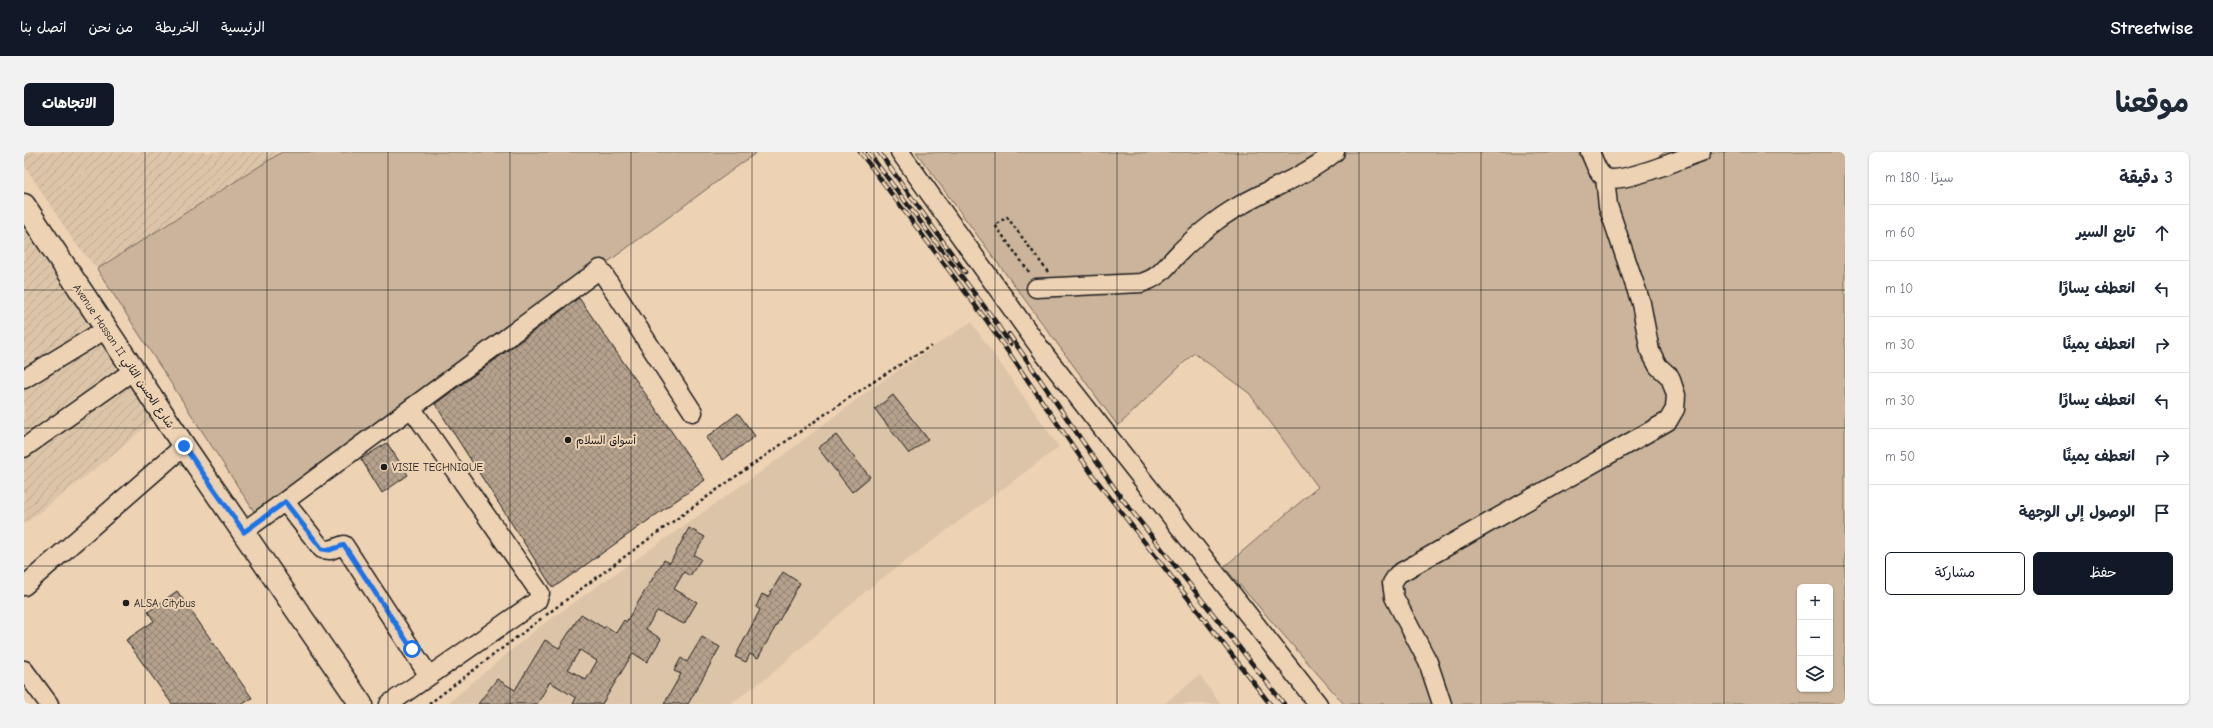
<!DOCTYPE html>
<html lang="ar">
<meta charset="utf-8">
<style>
:root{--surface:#fff;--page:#f2f2f3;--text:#1f2937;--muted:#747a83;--line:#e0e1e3;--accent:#111827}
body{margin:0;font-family:"Comic Neue","Playpen Sans Arabic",sans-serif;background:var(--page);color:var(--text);direction:rtl}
.controls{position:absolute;right:12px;bottom:12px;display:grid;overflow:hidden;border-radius:6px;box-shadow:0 1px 3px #0004}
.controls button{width:36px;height:36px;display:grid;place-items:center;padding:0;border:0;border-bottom:1px solid var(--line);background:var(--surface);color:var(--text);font:20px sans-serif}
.stop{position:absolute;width:12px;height:12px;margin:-9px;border:3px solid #1a73e8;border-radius:50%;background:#fff}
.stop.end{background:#1a73e8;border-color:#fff;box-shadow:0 1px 4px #0008}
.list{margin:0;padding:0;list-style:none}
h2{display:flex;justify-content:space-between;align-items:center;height:52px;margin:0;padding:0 16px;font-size:17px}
h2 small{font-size:13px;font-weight:400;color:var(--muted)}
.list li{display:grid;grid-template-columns:26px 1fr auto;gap:12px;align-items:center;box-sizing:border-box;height:56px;padding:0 16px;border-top:1px solid var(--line)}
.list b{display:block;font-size:15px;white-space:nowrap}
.list em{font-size:13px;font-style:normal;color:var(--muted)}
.actions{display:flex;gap:8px;padding:12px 16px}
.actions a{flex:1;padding:9px 0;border:1px solid var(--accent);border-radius:6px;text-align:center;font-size:14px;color:var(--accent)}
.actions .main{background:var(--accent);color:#fff}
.icon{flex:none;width:22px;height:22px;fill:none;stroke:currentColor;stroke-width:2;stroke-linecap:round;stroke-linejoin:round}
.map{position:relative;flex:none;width:1821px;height:552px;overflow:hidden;direction:ltr;border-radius:6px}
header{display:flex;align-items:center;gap:24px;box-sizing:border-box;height:56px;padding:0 20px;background:var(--accent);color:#fff}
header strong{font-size:19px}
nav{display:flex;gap:22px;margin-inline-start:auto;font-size:14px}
.intro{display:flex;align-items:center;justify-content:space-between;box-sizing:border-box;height:96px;padding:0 24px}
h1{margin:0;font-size:28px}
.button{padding:10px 18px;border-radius:6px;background:var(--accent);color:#fff;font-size:14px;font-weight:700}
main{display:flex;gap:24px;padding:0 24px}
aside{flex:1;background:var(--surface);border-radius:6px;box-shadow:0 1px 3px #0004}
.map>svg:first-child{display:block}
.built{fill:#dcc4a8}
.industrial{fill:url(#industrial-furrows)}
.green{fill:#cbb49b;stroke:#74685c;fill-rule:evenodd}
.building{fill:url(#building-cross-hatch);stroke:#1c1c1c;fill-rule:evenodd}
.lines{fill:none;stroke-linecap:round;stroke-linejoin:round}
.minor-casing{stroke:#1c1c1c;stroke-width:21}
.major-casing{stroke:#1c1c1c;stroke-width:25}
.path{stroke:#1c1c1c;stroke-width:2.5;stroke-dasharray:3 3;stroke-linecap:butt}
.minor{stroke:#edd2b4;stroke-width:18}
.major{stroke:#edd2b4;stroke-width:22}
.rail-casing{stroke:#1c1c1c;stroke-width:4.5}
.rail{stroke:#edd2b4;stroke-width:3;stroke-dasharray:9;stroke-linecap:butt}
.route{stroke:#1a73e8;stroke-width:5}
.grid{fill:none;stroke:#1c1c1c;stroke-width:1;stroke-opacity:0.55}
.poi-dot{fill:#1c1c1c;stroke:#edd2b4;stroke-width:1.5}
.labels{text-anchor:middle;stroke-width:4;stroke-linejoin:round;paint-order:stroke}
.street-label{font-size:11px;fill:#1c1c1c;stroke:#edd2b4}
.poi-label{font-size:11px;fill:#1c1c1c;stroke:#edd2b4;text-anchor:start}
</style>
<header>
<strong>Streetwise</strong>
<nav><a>الرئيسية</a><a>الخريطة</a><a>من نحن</a><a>اتصل بنا</a></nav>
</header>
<div class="intro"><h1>موقعنا</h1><a class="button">الاتجاهات</a></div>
<main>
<aside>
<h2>3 دقيقة<small>سيرًا · 180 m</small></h2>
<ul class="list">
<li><svg class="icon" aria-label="ahead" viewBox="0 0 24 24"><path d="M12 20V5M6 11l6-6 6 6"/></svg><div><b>تابع السير</b></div><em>60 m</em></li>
<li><svg class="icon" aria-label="left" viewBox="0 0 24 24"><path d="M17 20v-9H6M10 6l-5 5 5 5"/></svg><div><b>انعطف يسارًا</b></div><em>10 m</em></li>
<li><svg class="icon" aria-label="right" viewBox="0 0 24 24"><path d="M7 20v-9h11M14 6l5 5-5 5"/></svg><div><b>انعطف يمينًا</b></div><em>30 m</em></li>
<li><svg class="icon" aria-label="left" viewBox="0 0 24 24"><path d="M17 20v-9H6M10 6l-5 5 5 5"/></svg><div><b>انعطف يسارًا</b></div><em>30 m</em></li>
<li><svg class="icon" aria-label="right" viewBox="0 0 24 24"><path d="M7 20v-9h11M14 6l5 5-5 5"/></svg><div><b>انعطف يمينًا</b></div><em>50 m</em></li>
<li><svg class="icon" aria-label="arrive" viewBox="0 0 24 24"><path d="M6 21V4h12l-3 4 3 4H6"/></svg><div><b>الوصول إلى الوجهة</b></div></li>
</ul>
<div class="actions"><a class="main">حفظ</a><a>مشاركة</a></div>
</aside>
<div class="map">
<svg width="1821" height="552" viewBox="0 0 1821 552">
<defs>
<pattern id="industrial-furrows" width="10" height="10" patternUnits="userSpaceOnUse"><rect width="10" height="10" fill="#dcc4a8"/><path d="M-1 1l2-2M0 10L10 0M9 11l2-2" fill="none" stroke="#bca890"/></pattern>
<pattern id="building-cross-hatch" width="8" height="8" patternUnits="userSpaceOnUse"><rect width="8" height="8" fill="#b6a28d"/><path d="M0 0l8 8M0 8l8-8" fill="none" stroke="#938372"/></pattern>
</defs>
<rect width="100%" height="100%" fill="#edd2b4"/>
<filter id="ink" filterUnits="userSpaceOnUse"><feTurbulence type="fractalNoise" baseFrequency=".025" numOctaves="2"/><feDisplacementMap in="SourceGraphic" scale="8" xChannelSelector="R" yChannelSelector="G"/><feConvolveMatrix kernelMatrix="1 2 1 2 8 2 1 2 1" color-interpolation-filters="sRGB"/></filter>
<g filter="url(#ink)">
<!-- built -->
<path class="built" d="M947,170L1035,295L849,433L746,523L706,552H423L515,475L741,317L852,233Z
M1176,523L1196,552H1140Z"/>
<!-- industrial -->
<path class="industrial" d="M0,0H258L73,117L49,88L0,13Z
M0,76L95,206L134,263L94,299L0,372Z"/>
<!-- green -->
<path class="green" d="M258,0H733L235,367L73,117Z
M892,0H1554L1577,43L1641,0H1821V552H1320L1200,415L1294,335L1225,241L1170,201L1094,274ZM1776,435H1806V537H1776Z"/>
<!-- building -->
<path class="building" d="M555,146L681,328L529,436L411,252Z
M869,243L904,287L885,302L851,257Z
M714,261L731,284L699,308L682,286Z
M812,283L846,325L828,340L794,296Z
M363,291L384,323L358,341L337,307Z
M665,376L681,385L670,403L677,407L666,424L660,420L650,437L673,450L660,472L633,459L622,477L637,487L623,510L609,501L578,552H549L552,546L526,530L513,552H454L473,527L491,538L521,488L535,496L557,462L580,476L582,474L592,481L600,468L602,470L640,408L646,411ZM556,498L573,509L562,528L544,517Z
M759,420L776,431L734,506L726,502L722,510L711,505L736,458L732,455L738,442L744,445Z
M153,439L228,546L219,552H148L102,488L130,469L124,460Z
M678,485L696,495L664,552H640L657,522L650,519L657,506L663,510Z"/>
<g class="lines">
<!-- minor casing -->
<g class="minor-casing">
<path id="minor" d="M876,0L1021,203L1294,552
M1566,0C1570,8 1573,22 1582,26C1599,32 1659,6 1677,0
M1012,136L1117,131C1137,125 1141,115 1155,101C1166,89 1179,79 1192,69C1229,41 1276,29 1311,0
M0,227L82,177
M0,296L110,218
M261,350L298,397L306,398L320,393L405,524
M219,380L576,117L669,260
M0,434L160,294
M0,518L25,552
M365,552L513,449L516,441L388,257
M1418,552L1404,510L1370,445L1368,431L1374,422L1644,269L1651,257L1652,243L1646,225L1634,214L1626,199L1617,151L1584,54L1581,25"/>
</g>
<!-- major casing -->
<g class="major-casing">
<path id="major" d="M0,53L160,294L337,552"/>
</g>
<!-- path -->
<path class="path" d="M1005,120L971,73L983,65L1024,120
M522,463C597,407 672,352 748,299C800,263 852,226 907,194
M405,552L518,466"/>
<!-- minor -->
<use href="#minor" class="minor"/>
<!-- major -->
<use href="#major" class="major"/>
<!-- rail casing -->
<g class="rail-casing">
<path id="rail" d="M836,0L963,169L1070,325L1246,552
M844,0L969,166L986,192
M855,0L941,120
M985,182L1096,344L1260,552"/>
</g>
<!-- rail -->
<use href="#rail" class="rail"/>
</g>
</g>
<g class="lines" filter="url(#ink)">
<!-- route -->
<path class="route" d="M160,294L220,380L261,350L298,397L306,398L320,393L388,497"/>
</g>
<!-- grid -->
<path class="grid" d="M121,0V552M243,0V552M364,0V552M486,0V552M607,0V552M728,0V552M850,0V552M971,0V552M1093,0V552M1214,0V552M1335,0V552M1457,0V552M1578,0V552M1700,0V552M0,138H1821M0,276H1821M0,414H1821"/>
<!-- markers -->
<g class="poi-dot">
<circle cx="544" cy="288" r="4"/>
<circle cx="360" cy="315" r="4"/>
<circle cx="102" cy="451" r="4"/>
</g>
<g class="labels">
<!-- street labels -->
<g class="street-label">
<text transform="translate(100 204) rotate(56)" y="4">Avenue Hassan II شارع الحسن الثاني</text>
</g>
<!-- poi labels -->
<g class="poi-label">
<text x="552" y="292">أسواق السلام</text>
<text x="368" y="319">VISIE TECHNIQUE</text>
<text x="110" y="455">ALSA Citybus</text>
</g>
</g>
</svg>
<div class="controls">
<button>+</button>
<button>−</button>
<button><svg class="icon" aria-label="layers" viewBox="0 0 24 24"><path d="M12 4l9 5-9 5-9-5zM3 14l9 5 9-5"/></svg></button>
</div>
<div class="stop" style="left:388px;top:497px"></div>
<div class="stop end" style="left:160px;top:294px"></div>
</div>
</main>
